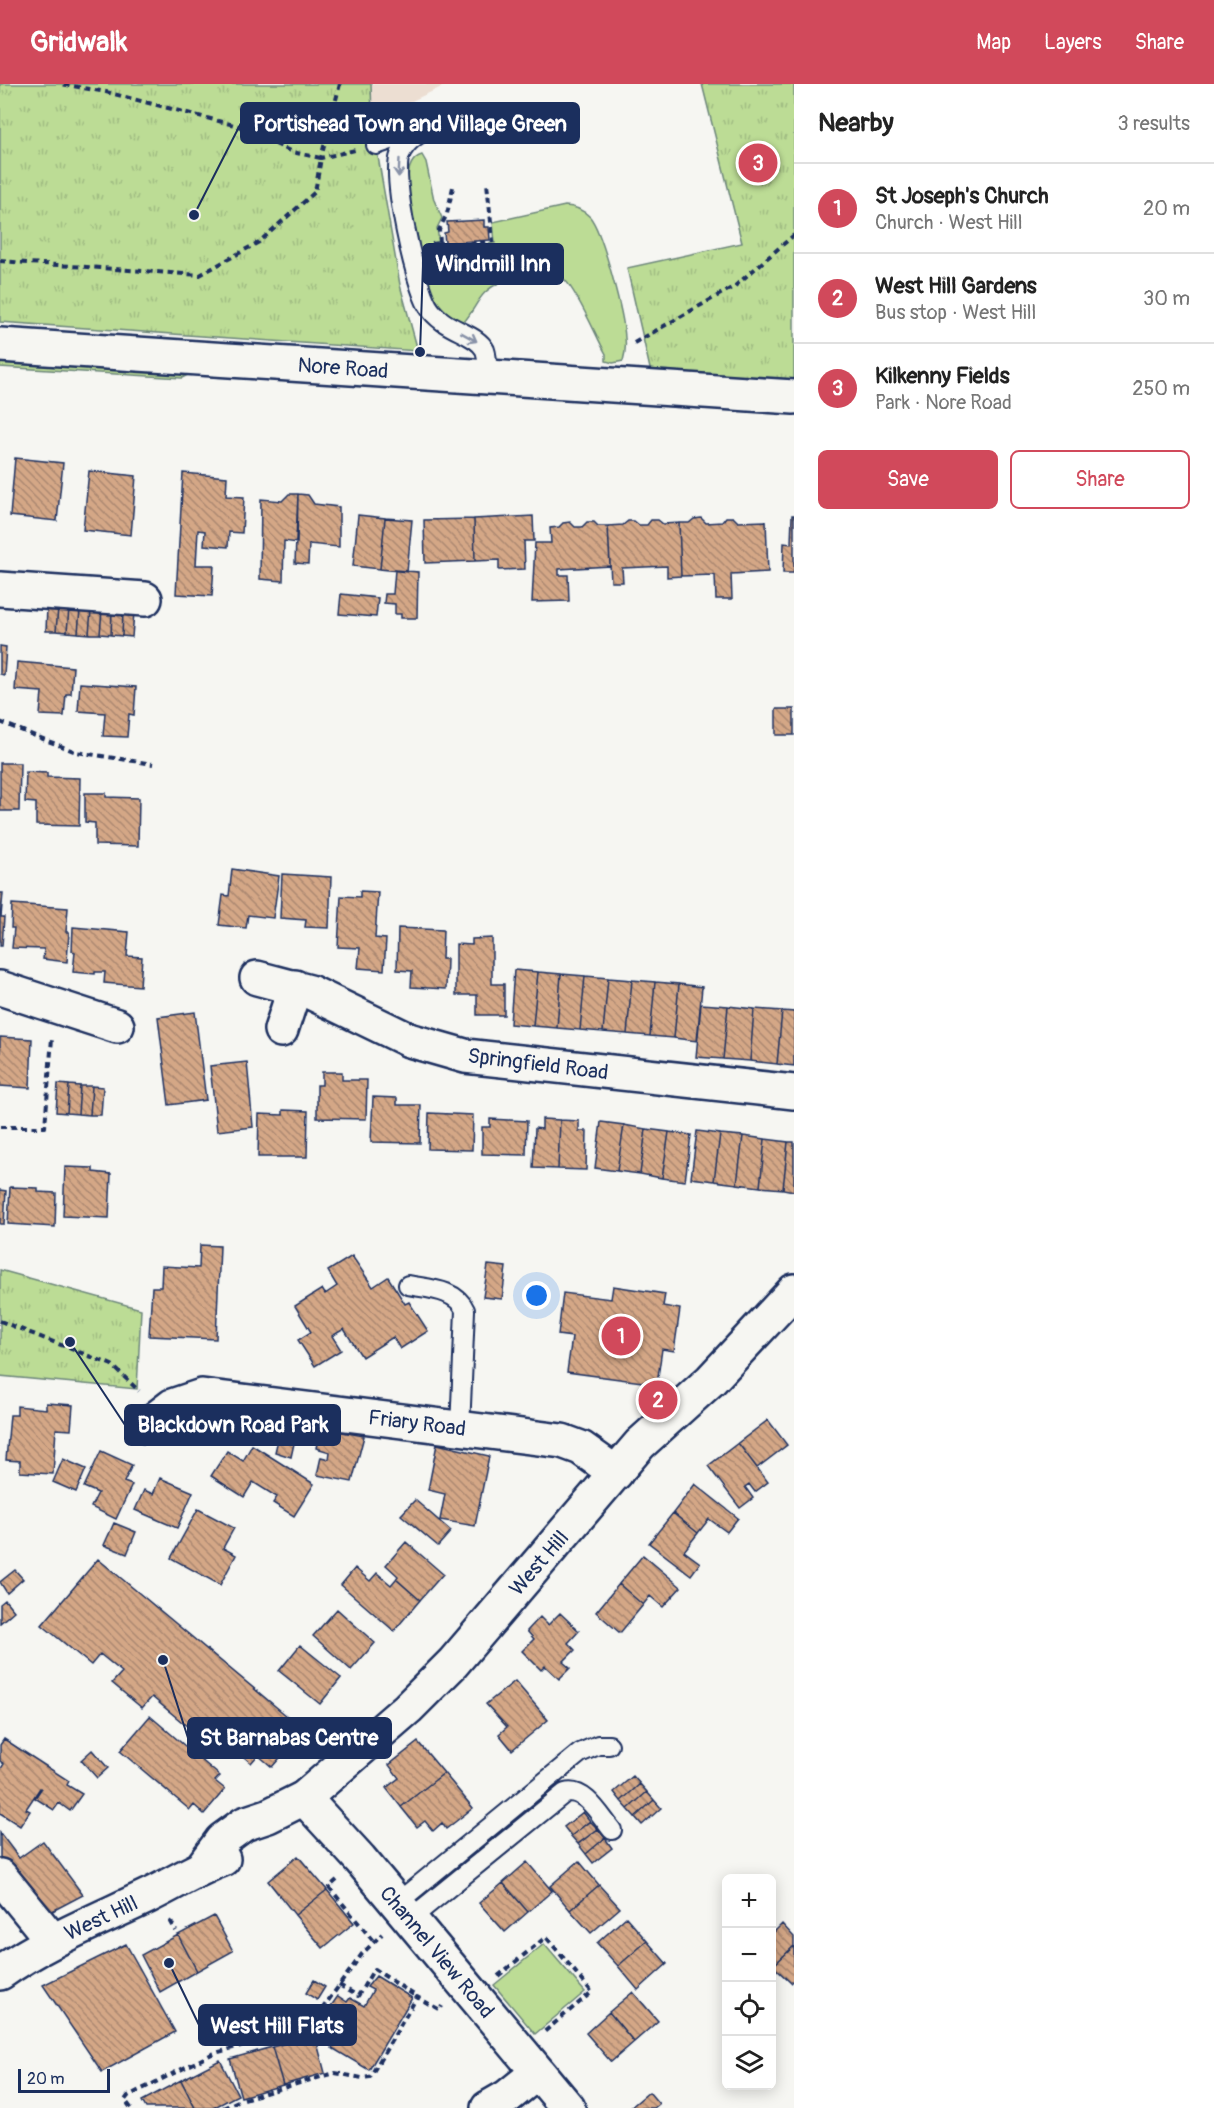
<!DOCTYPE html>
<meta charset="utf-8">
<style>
:root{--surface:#fff;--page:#f6f6f6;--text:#222;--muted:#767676;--line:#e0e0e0;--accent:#d1495b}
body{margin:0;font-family:Pangolin,sans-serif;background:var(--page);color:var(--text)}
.controls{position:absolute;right:18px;bottom:18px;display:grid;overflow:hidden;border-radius:9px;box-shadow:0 3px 15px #0003}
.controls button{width:54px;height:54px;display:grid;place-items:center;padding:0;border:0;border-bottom:2px solid var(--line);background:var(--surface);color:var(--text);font:30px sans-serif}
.scale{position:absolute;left:18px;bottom:15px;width:92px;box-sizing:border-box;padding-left:6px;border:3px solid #1b2f5e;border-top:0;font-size:16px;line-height:21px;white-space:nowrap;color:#1b2f5e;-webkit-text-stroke:4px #f6f6f2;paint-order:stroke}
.you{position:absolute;left:537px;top:1212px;width:21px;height:21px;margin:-15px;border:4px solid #fff;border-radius:50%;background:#1a73e8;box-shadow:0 0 0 9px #1a73e833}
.badge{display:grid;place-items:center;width:39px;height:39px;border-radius:50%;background:var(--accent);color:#fff;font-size:20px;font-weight:700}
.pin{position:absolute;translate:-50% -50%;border:3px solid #fff;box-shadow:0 2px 6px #0006}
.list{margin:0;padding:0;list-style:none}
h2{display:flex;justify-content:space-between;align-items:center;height:78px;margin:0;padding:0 24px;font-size:26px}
h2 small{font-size:20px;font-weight:400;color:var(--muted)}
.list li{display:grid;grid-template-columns:39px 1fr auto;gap:18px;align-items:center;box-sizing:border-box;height:90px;padding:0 24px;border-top:2px solid var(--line)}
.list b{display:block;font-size:22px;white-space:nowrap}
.list p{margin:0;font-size:20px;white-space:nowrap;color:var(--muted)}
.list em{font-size:20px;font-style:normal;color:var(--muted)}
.actions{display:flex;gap:12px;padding:18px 24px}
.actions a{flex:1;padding:14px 0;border:2px solid var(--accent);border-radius:9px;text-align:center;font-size:21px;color:var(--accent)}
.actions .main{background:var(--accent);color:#fff}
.icon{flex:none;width:33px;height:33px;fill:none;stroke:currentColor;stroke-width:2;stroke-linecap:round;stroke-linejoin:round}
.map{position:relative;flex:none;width:794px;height:2024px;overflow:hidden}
header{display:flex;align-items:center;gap:36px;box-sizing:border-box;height:84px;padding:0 30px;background:var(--accent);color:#fff}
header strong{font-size:28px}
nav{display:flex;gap:33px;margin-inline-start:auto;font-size:21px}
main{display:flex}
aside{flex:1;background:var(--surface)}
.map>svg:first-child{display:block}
.built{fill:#ecded2}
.grass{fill:#bcdc95;stroke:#6c867a;stroke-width:1.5}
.park{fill:url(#park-tufts);stroke:#6c867a;stroke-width:1.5}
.building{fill:url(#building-back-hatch);stroke:#1b2f5e;stroke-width:1.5}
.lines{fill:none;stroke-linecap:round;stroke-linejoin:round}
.lane-casing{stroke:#1b2f5e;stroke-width:22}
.street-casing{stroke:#1b2f5e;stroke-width:38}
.secondary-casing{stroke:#1b2f5e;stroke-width:38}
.path{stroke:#1b2f5e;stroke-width:4;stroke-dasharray:6 4.5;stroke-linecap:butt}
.lane{stroke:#f6f6f2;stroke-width:18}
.street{stroke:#f6f6f2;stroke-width:33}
.secondary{stroke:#f6f6f2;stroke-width:33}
.oneway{stroke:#8892a8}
.labels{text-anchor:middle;stroke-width:4.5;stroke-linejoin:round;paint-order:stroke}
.street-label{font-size:21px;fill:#1b2f5e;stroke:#f6f6f2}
.leader{fill:none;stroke:#1b2f5e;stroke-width:2}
.callout-dot{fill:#1b2f5e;stroke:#f6f6f2;stroke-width:2}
.callout{fill:#1b2f5e;stroke:#1b2f5e;stroke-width:2}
.callout-label{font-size:22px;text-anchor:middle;font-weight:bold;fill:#fff}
</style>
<header>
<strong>Gridwalk</strong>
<nav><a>Map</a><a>Layers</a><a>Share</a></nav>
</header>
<main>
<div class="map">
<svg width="794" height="2024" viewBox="0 0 794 2024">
<defs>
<pattern id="park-tufts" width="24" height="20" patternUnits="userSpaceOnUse" patternTransform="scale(1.5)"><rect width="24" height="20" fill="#bcdc95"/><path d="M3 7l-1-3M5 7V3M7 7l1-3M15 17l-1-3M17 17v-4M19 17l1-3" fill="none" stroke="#a1bd83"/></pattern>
<pattern id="building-back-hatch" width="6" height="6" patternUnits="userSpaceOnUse" patternTransform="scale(1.5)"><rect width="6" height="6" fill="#d4a786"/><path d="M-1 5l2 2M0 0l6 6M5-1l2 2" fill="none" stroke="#ab8871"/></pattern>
</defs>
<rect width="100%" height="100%" fill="#f6f6f2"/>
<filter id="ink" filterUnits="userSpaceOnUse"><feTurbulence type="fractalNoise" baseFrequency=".0167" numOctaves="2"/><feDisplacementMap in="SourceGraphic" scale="12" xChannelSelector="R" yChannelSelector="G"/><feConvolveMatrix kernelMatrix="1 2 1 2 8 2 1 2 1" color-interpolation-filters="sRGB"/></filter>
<g filter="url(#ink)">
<!-- built -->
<path class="built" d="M371,0H448L399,23L372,33Z"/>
<!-- grass -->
<path class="grass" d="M422,71L426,78L434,116L442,134L437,144L440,164L495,159L493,138L565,122C575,122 583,126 590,133C603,149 624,232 625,254C626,261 625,270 623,277L613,279L606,277V270C596,252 578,209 565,196C555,186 538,187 525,188L523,184L501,193L503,197C478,208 479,220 464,238C445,233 434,215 426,197C423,182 420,166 417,150C413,132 396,78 422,71Z
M0,274L190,290L182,294L0,283Z
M544,1860L585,1908L535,1950L494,1901Z"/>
<!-- park -->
<path class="park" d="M0,0H371L372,33L376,61L400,201L418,267L0,238Z
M702,0H794V299L651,289L627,184L742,159Z
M0,1186L141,1225L137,1305L0,1292Z"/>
<!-- building -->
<path class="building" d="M484,136V143H489L490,156L445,159L444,149L448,148L447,138Z
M15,374L63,379L57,437L10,432Z
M89,387L136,392L131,451L83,446Z
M183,389L227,393L226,412L244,413L242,449L229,448L228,463L204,461L205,447L198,446L196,481H214L212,512L176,510Z
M289,410H298L297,459L284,457L283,497L260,495L261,415L282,417Z
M298,410L308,411L314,420L339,423V463L309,460L308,480L295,479Z
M358,431L385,434L380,485L353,482Z
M792,431H794V489H783L784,459L791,460Z
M533,432L534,457H524L525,485L499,486V476L475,477L474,435Z
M726,433H733L738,438L766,437L768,488L731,490L732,515H716L715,491L681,492L679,439H689L694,435L701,434L706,439L722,438Z
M385,434L412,436L407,488L380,485Z
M474,435L475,477L425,479L424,436Z
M651,436H658L663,440L679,439L681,492L667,493V482L622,484L623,498H611L608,442L623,441L628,437H634L639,441H647Z
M570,438L575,443H582L587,438H594L598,442H608L610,482L559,485V491H568L569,517L532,518L535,459H551L550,444L559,443L563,439Z
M395,486L418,488L417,534H401V530H395V520L384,519L385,510H393Z
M341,510L378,514L376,533L339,530Z
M47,523L58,524L56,547H46Z
M58,524H69L67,548L56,547Z
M69,524L80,525L78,549L67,548Z
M80,525L91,526L89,550L78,549Z
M91,526H102L100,550H89Z
M102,526L112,527L111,551L100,550Z
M112,527L123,528L122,552L111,551Z
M123,528H134L132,553L122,552Z
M0,562L6,563L4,591L0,590Z
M17,578L73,583L71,610H66L64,632L40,631L42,608L15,606Z
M80,599L136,603L134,631L129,630L127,653L103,652L105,629L78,627Z
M776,625H794V651H776Z
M0,679H20L19,727H0Z
M26,688L47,689V693L80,694L79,742L36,741V719L25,718Z
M85,709H106V713L139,714L138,762L95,761V739L85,738Z
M232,785L279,792L273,834L248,831L246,844L219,841L223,811L229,812Z
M282,790L331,793L329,844L305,843L306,836L280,834Z
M360,807L378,808L375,854L386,855L384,886L358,884L360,864L338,863L341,812L360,813Z
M0,809H3L1,833H4L2,862H0Z
M12,820L68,824L66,848H69L67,878L43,875L44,865L12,864L14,844H11Z
M73,843L129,848L127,872L142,873L140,902L104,899L105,888H95V890L73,888L75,868L72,867Z
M398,844L443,846L442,875H447L446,905L411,903L412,887L397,886Z
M492,854V900H504V931H477V911H456V860L472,861V855Z
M514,886L538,888L533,942L510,940Z
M538,888L561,890L557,944L533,942Z
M561,890L585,892L580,946L557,944Z
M585,892L608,894L603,948L580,946Z
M608,894L632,896L627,950L603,948Z
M632,896L655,898L650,952L627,950Z
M655,898L679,900L674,954L650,952Z
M679,900L702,903L697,957L674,954Z
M701,920L728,922L723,975L696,973Z
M728,922L754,925L750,977L723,975Z
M754,925L782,927L777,980L750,977Z
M782,927L794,928V982L777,980Z
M195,928L206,1016L169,1021L158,933Z
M0,953L32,955L30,1004L0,1002Z
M247,978L253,1043L217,1047L210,982Z
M322,988H342V996H367L366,1035L317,1034V1001H322Z
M58,1000L69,1001L67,1029L56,1028Z
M69,1001L80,1002L78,1030L67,1029Z
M80,1002H92L90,1031L78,1030Z
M92,1002L103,1003L101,1031H90Z
M373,1013L397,1014V1021H421L420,1059L371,1058Z
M283,1026L308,1027L307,1073H258L259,1030L283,1031Z
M429,1029L473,1031L472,1066L428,1065Z
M490,1035L527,1037L526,1071L482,1070V1043H490Z
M542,1035L560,1036L558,1085L533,1084L535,1044L542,1045Z
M560,1036L579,1037V1047H587L586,1086L558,1085Z
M601,1038L624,1041L617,1087L595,1084Z
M624,1041L646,1045L640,1090L617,1087Z
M646,1045L669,1048L662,1094L640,1090Z
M697,1047L720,1050L714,1097L691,1094Z
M669,1048L691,1051L685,1097L662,1094Z
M720,1050L743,1052L737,1100L714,1097Z
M743,1052L765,1055L760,1103L737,1100Z
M765,1055L788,1058L783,1105L760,1103Z
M788,1058H794V1107L783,1105Z
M65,1083L93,1084V1088L111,1090L109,1134L63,1132Z
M10,1103L38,1104V1108L56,1109L55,1143L8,1140Z
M0,1106L6,1107L4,1140H0Z
M200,1161L220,1162L216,1255L149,1252L152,1203H161L162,1182L199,1184Z
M352,1172L373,1203L388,1193L405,1220L409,1218L428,1247L400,1265L393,1253L362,1273L344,1245L332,1252L341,1266L315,1282L298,1256L311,1248L295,1222L322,1205L325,1210L337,1202L328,1187Z
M488,1181L506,1183L502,1215L483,1213Z
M613,1202L665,1210L663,1222L680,1225L674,1267L662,1265L657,1300L567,1288L572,1253L558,1251L563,1209L611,1215Z
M46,1319L73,1321L71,1346L56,1345L53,1390L20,1388V1377L6,1376L10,1331H17V1322L46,1325Z
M768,1336L787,1361L757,1384L738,1359Z
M281,1343L297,1346L291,1373L275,1368Z
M320,1344L364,1352L352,1398L317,1391L321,1373L329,1375L330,1368L316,1364Z
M738,1359L768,1398L755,1408L749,1400L745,1403L753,1414L740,1424L708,1382Z
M437,1360L489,1372L475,1442L440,1436L445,1410L428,1406Z
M252,1361L314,1400L294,1432L273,1419L277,1413L253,1398L244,1413L211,1392L227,1367L243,1377Z
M101,1367L132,1381L124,1398L132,1401L116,1435L91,1423L98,1409L84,1403Z
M63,1375L86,1385L76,1408L53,1398Z
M160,1394L193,1408L177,1444L135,1426L144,1406L153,1410Z
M695,1400L738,1434L727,1448L709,1435L698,1449L673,1429Z
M415,1416L451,1447L438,1462L401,1431Z
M198,1425L234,1444L223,1464L236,1471L220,1501L171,1474Z
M673,1429L698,1449L684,1467L700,1479L691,1491L649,1459Z
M114,1439L136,1448L127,1470L104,1461Z
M406,1458L443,1490L420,1516L396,1495L398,1492L386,1481Z
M643,1471L681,1503L663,1523L650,1512L643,1521L619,1500Z
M98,1475L287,1632L270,1653L286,1667L272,1683L258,1671L251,1679L197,1633L188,1643L152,1613L142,1624L112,1599L122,1588L100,1570L91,1581L42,1541Z
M355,1484L370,1497L377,1489L391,1501L396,1495L420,1516L394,1547L341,1501Z
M15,1486L23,1495L7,1509L0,1498Z
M619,1500L643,1521L620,1549L596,1528Z
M5,1516L14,1527L0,1539V1520Z
M337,1525L375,1559L351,1586L313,1552Z
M560,1529L579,1547L568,1559L575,1566L563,1578L570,1584L559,1595L545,1582L541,1586L522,1567L534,1555L527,1547L540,1533L548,1541Z
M300,1561L341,1594L320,1620L279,1587Z
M515,1597L548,1636L512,1666L499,1650L507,1643L486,1620Z
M150,1632L220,1692L215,1697L225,1705L204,1730L194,1721L190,1726L120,1667Z
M4,1655L69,1697L67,1701L82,1710L70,1727L59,1719L54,1726L35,1714L41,1705L40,1704L26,1725L30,1727L20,1742L0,1729V1686L4,1680L0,1677V1661Z
M418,1658L444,1689L401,1723L386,1704L399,1694L389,1681Z
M92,1666L108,1684L97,1694L81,1676Z
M444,1689L473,1724L446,1745L442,1739L433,1747L425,1737L417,1743L401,1723Z
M633,1692L640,1700L621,1717L614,1708Z
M640,1700L647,1708L628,1725L621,1717Z
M647,1708L654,1716L635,1733L628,1725Z
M654,1716L661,1724L642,1741L635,1733Z
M583,1728L590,1737L571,1752L564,1743Z
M590,1737L598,1745L578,1760L571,1752Z
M598,1745L605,1754L586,1770L578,1760Z
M0,1749L19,1774L43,1757L83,1811L41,1833L0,1778Z
M605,1754L612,1764L593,1779L586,1770Z
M298,1772L327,1806L295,1831L268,1797Z
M579,1777L599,1801L570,1826L550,1802Z
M527,1778L552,1807L528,1828L503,1799Z
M503,1799L528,1828L505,1848L479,1819Z
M599,1801L620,1824L591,1849L570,1826Z
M327,1806L354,1839L323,1864L295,1831Z
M214,1832L233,1867L197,1887L178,1851Z
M626,1833L647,1857L618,1882L597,1859Z
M782,1840L794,1853V1862L773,1882L772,1880V1850Z
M178,1851L197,1887L160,1908L141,1871Z
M647,1857L667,1880L638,1906L618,1882Z
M126,1860L175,1948L102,1988L43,1901Z
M794,1862V1896L791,1899L773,1882Z
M376,1892L412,1914L369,1986L332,1964L338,1953L344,1957L353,1941L338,1933L341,1928L331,1922L338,1912L347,1918L350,1914L364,1922L373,1906L367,1903Z
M314,1896L325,1903L317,1916L306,1909Z
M633,1908L658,1937L634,1958L609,1928Z
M609,1928L634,1958L611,1978L586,1949Z
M315,1951L325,1989L283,2001L272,1963Z
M272,1963L283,2001L241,2013L230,1975Z
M220,1976L238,2011L213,2024H195L181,1996Z
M181,1996L195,2024H146L142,2017Z
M649,2008L659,2020L654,2024H630Z"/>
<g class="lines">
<!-- lane casing -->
<g class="lane-casing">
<path id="lane" d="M434,42C420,49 406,56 400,71C391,94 415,200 428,222C443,247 476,248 485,266C488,274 487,285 487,293
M376,61L417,47
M408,1201C428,1205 456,1205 465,1226L460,1345
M397,1819L580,1669L598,1661H609
M410,1835L565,1709C585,1703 601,1733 612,1746"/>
</g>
<!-- street casing -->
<g class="street-casing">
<path id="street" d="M0,505L145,515
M257,894L310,908L409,956L465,972L794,1008
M0,904L117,942
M281,946L295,903
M146,1342L172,1322L202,1312L562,1357L581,1364L616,1389
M304,1714L360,1775L568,2024
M0,1792L53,1857
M488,2024L507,2013L538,1988"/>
</g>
<!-- secondary casing -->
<g class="secondary-casing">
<path id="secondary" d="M0,261L794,313
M203,1782L222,1756L244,1740L268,1732L304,1714L408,1624L453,1579L640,1360L711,1296L794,1207
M0,1889C45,1857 98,1836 148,1812C173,1800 196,1785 223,1775"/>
</g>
<!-- path -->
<path class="path" d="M340,0L321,74L355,66
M440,159L439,146L447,130L453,103
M432,160L440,159V163L493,157L487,99
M0,177L200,191L259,158L315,108L321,74L292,68L238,42L106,8L61,0
M634,259L735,202L794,151
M0,638L76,668L153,680
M0,1043H45L52,954
M0,1237L112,1281L139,1307
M337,1796L329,1803L374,1858
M172,1837L171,1838L176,1847
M498,1892L546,1853L592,1908L544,1948
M339,1901L358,1912L374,1885L417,1913
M244,2015L335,1989L362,1994L370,1993L417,1913L440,1926L442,1922
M131,2024L125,2016L128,2012L212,1970L307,1943L312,1939L362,1870L382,1850
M223,2024L238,2017"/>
<!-- lane -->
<use href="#lane" class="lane"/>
<!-- street -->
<use href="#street" class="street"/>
<!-- secondary -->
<use href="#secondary" class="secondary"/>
</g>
<!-- one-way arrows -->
<defs><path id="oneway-shaft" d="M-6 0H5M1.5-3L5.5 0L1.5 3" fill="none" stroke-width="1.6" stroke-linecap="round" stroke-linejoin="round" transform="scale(1.5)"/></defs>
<g class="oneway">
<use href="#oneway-shaft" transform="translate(399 84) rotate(93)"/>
<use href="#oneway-shaft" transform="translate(469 253) rotate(29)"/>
</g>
</g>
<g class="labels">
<!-- street labels -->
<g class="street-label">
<text transform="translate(343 284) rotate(4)" y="7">Nore Road</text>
<text transform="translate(538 980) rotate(7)" y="7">Springfield Road</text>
<text transform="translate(417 1339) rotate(7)" y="7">Friary Road</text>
<text transform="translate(539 1479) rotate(-49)" y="7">West Hill</text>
<text transform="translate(101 1834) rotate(-25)" y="7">West Hill</text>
<text transform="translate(437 1868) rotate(50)" y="7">Channel View Road</text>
</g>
</g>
<!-- callouts -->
<path class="leader" d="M194 131L241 39M420 268L423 180M70 1258L125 1341M163 1576L188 1654M169 1879L199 1941"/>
<g class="callout-dot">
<circle cx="194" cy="131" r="6"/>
<circle cx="420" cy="268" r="6"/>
<circle cx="70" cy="1258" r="6"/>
<circle cx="163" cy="1576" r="6"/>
<circle cx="169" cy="1879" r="6"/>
</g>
<g class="callout">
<rect x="241" y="19" width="338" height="40" rx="6"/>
<rect x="423" y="160" width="140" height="40" rx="6"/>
<rect x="125" y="1321" width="215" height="40" rx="6"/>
<rect x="188" y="1634" width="203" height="40" rx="6"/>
<rect x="199" y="1921" width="157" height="40" rx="6"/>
</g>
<g class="callout-label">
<text x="410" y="47">Portishead Town and Village Green</text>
<text x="493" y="187">Windmill Inn</text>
<text x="233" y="1348">Blackdown Road Park</text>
<text x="289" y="1661">St Barnabas Centre</text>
<text x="277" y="1949">West Hill Flats</text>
</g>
</svg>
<div class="controls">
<button>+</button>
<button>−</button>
<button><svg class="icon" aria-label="locate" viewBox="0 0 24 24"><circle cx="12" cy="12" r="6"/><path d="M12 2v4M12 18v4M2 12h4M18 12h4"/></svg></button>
<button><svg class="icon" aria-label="layers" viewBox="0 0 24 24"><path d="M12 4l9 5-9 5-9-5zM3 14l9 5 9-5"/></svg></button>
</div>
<div class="scale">20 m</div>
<div class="you"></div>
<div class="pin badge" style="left:621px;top:1252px">1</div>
<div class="pin badge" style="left:658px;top:1316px">2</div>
<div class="pin badge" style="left:758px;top:79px">3</div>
</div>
<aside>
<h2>Nearby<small>3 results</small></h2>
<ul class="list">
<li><span class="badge">1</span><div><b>St Joseph's Church</b><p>Church · West Hill</p></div><em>20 m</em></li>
<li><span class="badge">2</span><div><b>West Hill Gardens</b><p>Bus stop · West Hill</p></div><em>30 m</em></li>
<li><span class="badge">3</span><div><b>Kilkenny Fields</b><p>Park · Nore Road</p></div><em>250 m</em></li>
</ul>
<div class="actions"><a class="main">Save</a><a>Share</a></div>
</aside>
</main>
